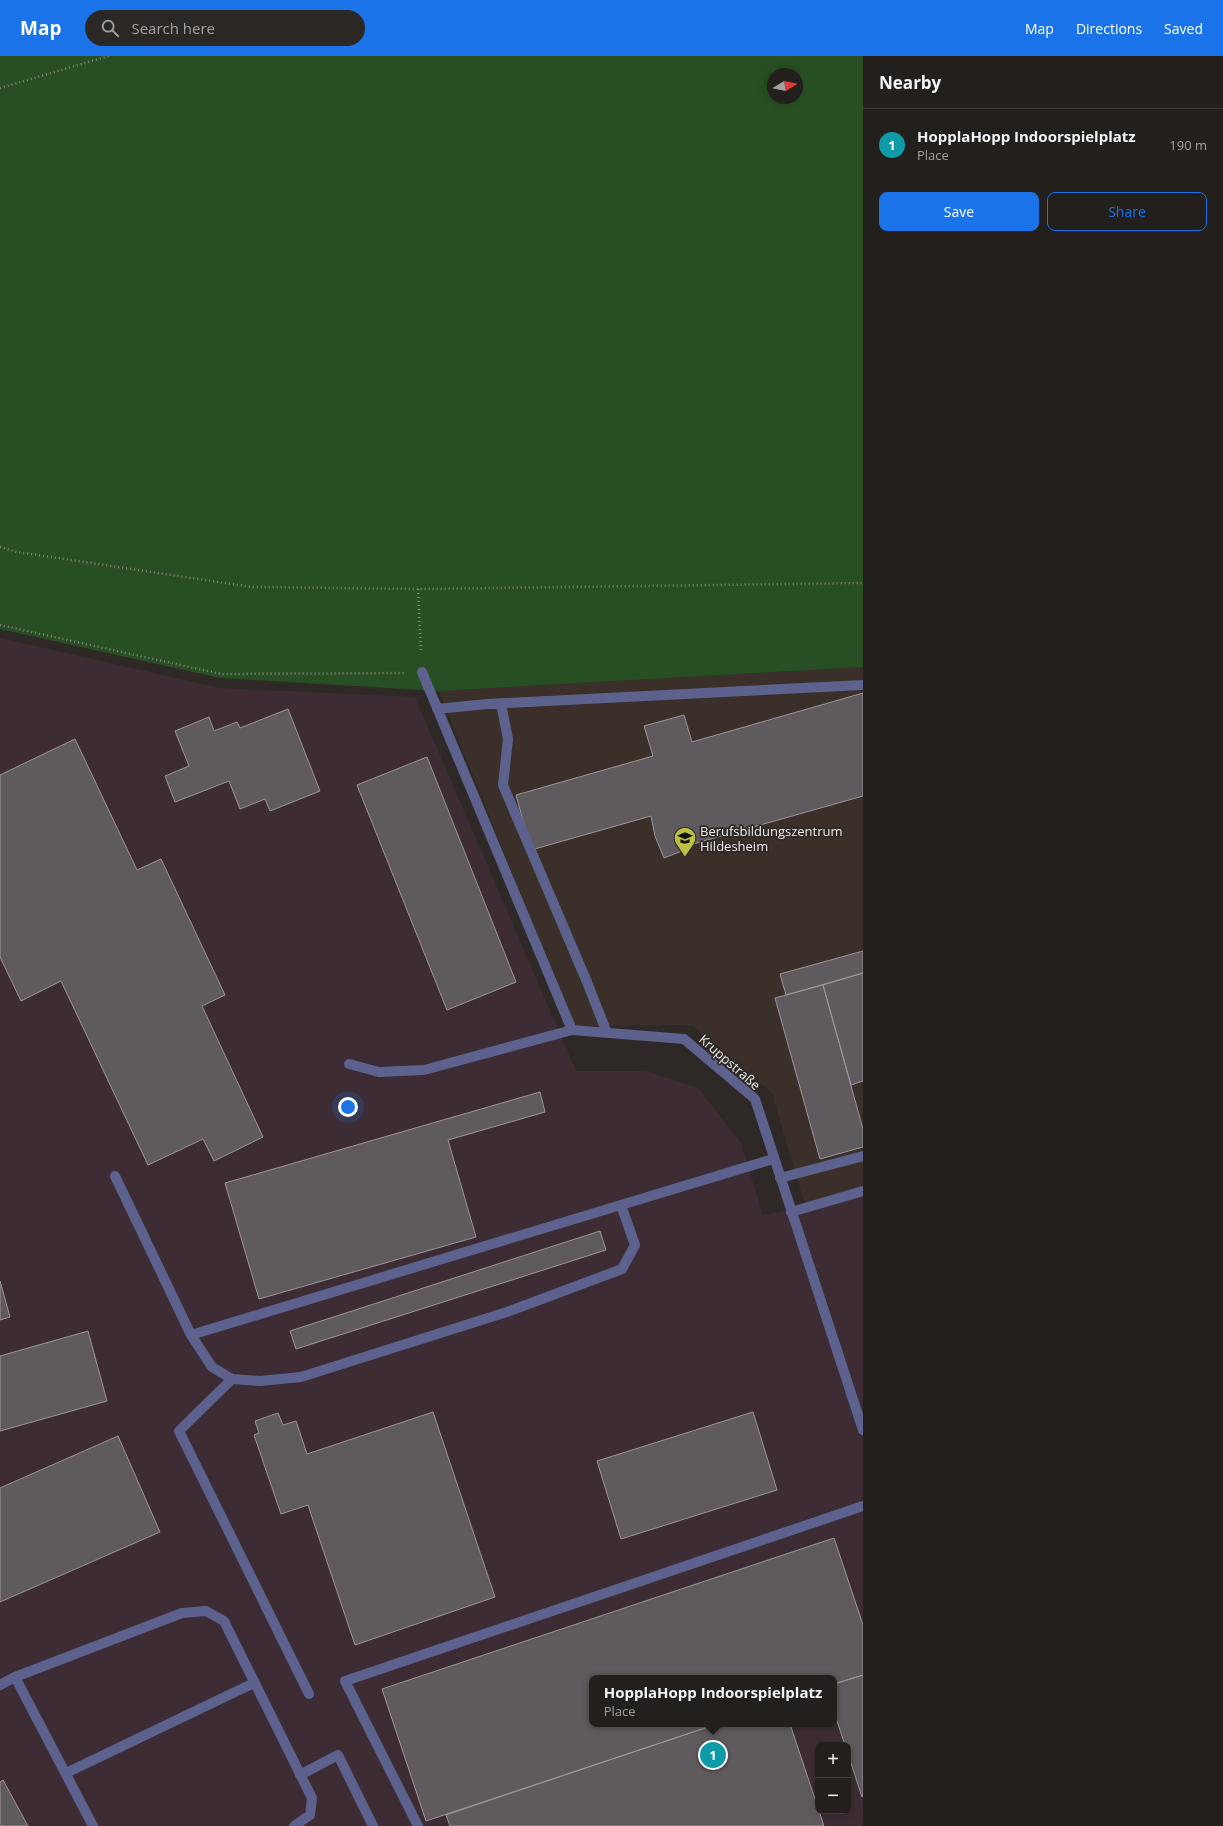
<!DOCTYPE html>
<meta charset="utf-8">
<style>
:root{--surface:#221f1c;--page:#2a2725;--text:#f1f3f6;--muted:#a2a2a3;--line:#3f3d3b;--accent:#1a73e8}
body{margin:0;font-family:"Open Sans",sans-serif;background:var(--page);color:var(--text)}
.controls{position:absolute;right:12px;bottom:12px;display:grid;overflow:hidden;border-radius:8px;box-shadow:0 2px 10px #0003}
.controls button{width:36px;height:36px;display:grid;place-items:center;padding:0;border:0;border-bottom:1px solid var(--line);background:var(--surface);color:var(--text);font:20px sans-serif}
.compass{position:absolute;left:767px;top:12px;width:36px;height:36px;border-radius:50%;background:var(--surface);box-shadow:0 2px 10px #0003;rotate:80deg}
.you{position:absolute;left:348px;top:1051px;width:14px;height:14px;margin:-10px;border:3px solid #fff;border-radius:50%;background:#1a73e8;box-shadow:0 0 0 6px #1a73e833}
.badge{display:grid;place-items:center;width:26px;height:26px;border-radius:50%;background:var(--accent);color:#fff;font-size:13px;font-weight:700}
.pin{position:absolute;translate:-50% -50%;border:2px solid #fff;box-shadow:0 1px 4px #0006}
.popup{position:absolute;left:589px;top:1619px;width:248px;height:52px;box-sizing:border-box;display:grid;place-content:center;border-radius:8px;background:var(--surface);filter:drop-shadow(0 1px 3px #0005);font-size:13px;white-space:nowrap;color:var(--muted)}
.popup b{font-size:15px;color:var(--text)}
.popup::after{content:'';position:absolute;left:50%;top:100%;margin-left:-8px;border:8px solid transparent;border-top-color:var(--surface)}
.list{margin:0;padding:0;list-style:none}
h2{display:flex;justify-content:space-between;align-items:center;height:52px;margin:0;padding:0 16px;font-size:17px}
h2 small{font-size:13px;font-weight:400;color:var(--muted)}
.list li{display:grid;grid-template-columns:26px 1fr auto;gap:12px;align-items:center;box-sizing:border-box;height:72px;padding:0 16px;border-top:1px solid var(--line)}
.list b{display:block;font-size:15px;white-space:nowrap}
.list p{margin:0;font-size:13px;white-space:nowrap;color:var(--muted)}
.list em{font-size:13px;font-style:normal;color:var(--muted)}
.actions{display:flex;gap:8px;padding:12px 16px}
.actions a{flex:1;padding:9px 0;border:1px solid var(--accent);border-radius:8px;text-align:center;font-size:14px;color:var(--accent)}
.actions .main{background:var(--accent);color:#fff}
.icon{flex:none;width:22px;height:22px;fill:none;stroke:currentColor;stroke-width:2;stroke-linecap:round;stroke-linejoin:round}
.map{position:relative;flex:none;width:863px;height:1770px;overflow:hidden}
header{display:flex;align-items:center;gap:24px;box-sizing:border-box;height:56px;padding:0 20px;background:var(--accent);color:#fff}
header strong{font-size:19px}
nav{display:flex;gap:22px;margin-inline-start:auto;font-size:14px}
.search{width:280px;height:36px;background:var(--page);display:flex;align-items:center;gap:10px;box-sizing:border-box;padding:0 14px;border-radius:22px;color:var(--muted);font-size:15px}
main{display:flex}
aside{flex:1;background:var(--surface)}
.map>svg:first-child{display:block}
.commercial{fill:#3d2c34;fill-rule:evenodd}
.built{fill:#3a3029}
.green{fill:#284f23;fill-rule:evenodd}
.building{fill:#5f5a5d;stroke:#9d969a}
.lines{fill:none;stroke-linecap:round;stroke-linejoin:round}
.path{stroke:#898582;stroke-width:2.5;stroke-dasharray:1 3;stroke-linecap:butt}
.minor{stroke:#5c628d;stroke-width:10}
.labels{text-anchor:middle;stroke-width:3.5;stroke-linejoin:round;paint-order:stroke}
.poi-label{font-size:13px;fill:#efecea;stroke:#2e2926;text-anchor:start}
.street-label{font-size:13px;fill:#efecea;stroke:#2e2926}
</style>
<header>
<strong>Map</strong>
<div class="search"><svg class="icon" aria-label="search" viewBox="0 0 24 24"><circle cx="10" cy="10" r="6"/><path d="M15 15l6 6"/></svg>Search here</div>
<nav><a>Map</a><a>Directions</a><a>Saved</a></nav>
</header>
<main>
<div class="map">
<svg width="863" height="1770" viewBox="0 0 863 1770">
<rect width="100%" height="100%" fill="#2e2926"/>
<!-- commercial -->
<path class="commercial" d="M0,582L220,632L415,641L576,1015H646L698,1032L741,1087L763,1160L863,1134V1770H0ZM592,1622H834V1668H592ZM818,1689H848V1755H818Z"/>
<!-- built -->
<path class="built" d="M863,611V1134L805,1149L772,1037L692,969L574,970L439,635Z"/>
<!-- green -->
<path class="green" d="M0,0H863V611L439,635L220,622L0,573ZM773,18H797V42H773Z"/>
<!-- building -->
<path class="building" d="M863,637V740L686,790L687,793L664,802L655,780L651,760L531,794L516,739L653,700L644,670L684,659L692,686Z
M288,653L320,735L270,755L265,743L240,753L229,725L175,746L165,720L189,710L175,675L209,661L214,675L237,666L240,672Z
M75,683L137,814L161,803L225,939L202,950L263,1081L214,1105L203,1083L148,1109L61,925L21,945L0,901V719Z
M427,701L516,926L447,954L357,729Z
M863,895V917L786,939L780,918Z
M863,917V1025L851,1029L823,929Z
M823,929L863,1073V1091L820,1103L775,942Z
M540,1036L545,1056L448,1084L476,1181L259,1243L225,1127Z
M600,1175L606,1194L296,1293L290,1275Z
M0,1225L10,1261L0,1264Z
M88,1275L107,1345L0,1375V1300Z
M433,1356L495,1541L355,1589L308,1449L281,1458L254,1379L259,1377L255,1365L278,1357L283,1369L296,1365L307,1398Z
M753,1356L777,1434L621,1483L597,1405Z
M118,1380L160,1476L0,1546V1432Z
M834,1482L863,1569V1619L834,1628V1622H592V1668H717L426,1765L382,1633Z
M863,1619V1740L862,1741L848,1698V1689H845L834,1656V1628Z
M717,1668H790L824,1770H450L446,1759Z
M3,1724L28,1770H0V1726Z"/>
<g class="lines">
<!-- path -->
<path class="path" d="M0,32L109,0
M0,491L17,496L252,531L418,533L863,527
M418,533L421,597
M0,569L221,618L404,617"/>
<!-- minor -->
<path class="minor" d="M422,616L572,974
M501,648L508,683L503,729L587,926L607,977
M437,653L487,648L863,629
M349,1008L379,1016L424,1014L572,974L684,983L755,1043L863,1374
M115,1120L191,1279L773,1103
M780,1122L863,1100
M791,1156L863,1135
M191,1279L212,1311L232,1323L260,1325L301,1321L507,1256L622,1213L635,1189L621,1149
M232,1323L179,1375L309,1638
M15,1621L93,1770
M0,1629L15,1621L182,1557L206,1555L224,1565L312,1742L310,1759L294,1770
M66,1717L254,1627
M300,1719L338,1699L373,1770
M418,1770L345,1625L863,1450"/>
</g>
<!-- icons -->
<defs>
<g id="school-pin" transform="scale(1.15)"><path d="M0 17L-7.5 6A9.5 9.5 0 1 1 7.5 6Z" fill="#bcbf44" stroke="#2e2926"/><path d="M0-5L7-2L0 1L-7-2ZM-4 1L0 2.5L4 1V4Q0 6-4 4Z" fill="#111"/></g>
</defs>
<g fill-rule="evenodd">
<use href="#school-pin" x="685" y="782"/>
</g>
<g class="labels">
<!-- poi labels -->
<g class="poi-label">
<text x="700" y="780">Berufsbildungszentrum<tspan x="700" dy="15">Hildesheim</tspan></text>
</g>
<!-- street labels -->
<g class="street-label">
<text transform="translate(730 1006) rotate(41)" y="5">Kruppstraße</text>
</g>
</g>
</svg>
<div class="controls">
<button>+</button>
<button>−</button>
</div>
<svg class="compass" viewBox="-18 -18 36 36"><path d="M0-13l5 13h-10z" fill="#e53935"/><path d="M0 13l5-13h-10z" fill="#a2a2a3"/></svg>
<div class="you"></div>
<div class="pin badge" style="left:713px;top:1699px;background:#0f9aa8">1</div>
<div class="popup"><b>HopplaHopp Indoorspielplatz</b>Place</div>
</div>
<aside>
<h2>Nearby<small></small></h2>
<ul class="list">
<li><span class="badge" style="background:#0f9aa8">1</span><div><b>HopplaHopp Indoorspielplatz</b><p>Place</p></div><em>190 m</em></li>
</ul>
<div class="actions"><a class="main">Save</a><a>Share</a></div>
</aside>
</main>
